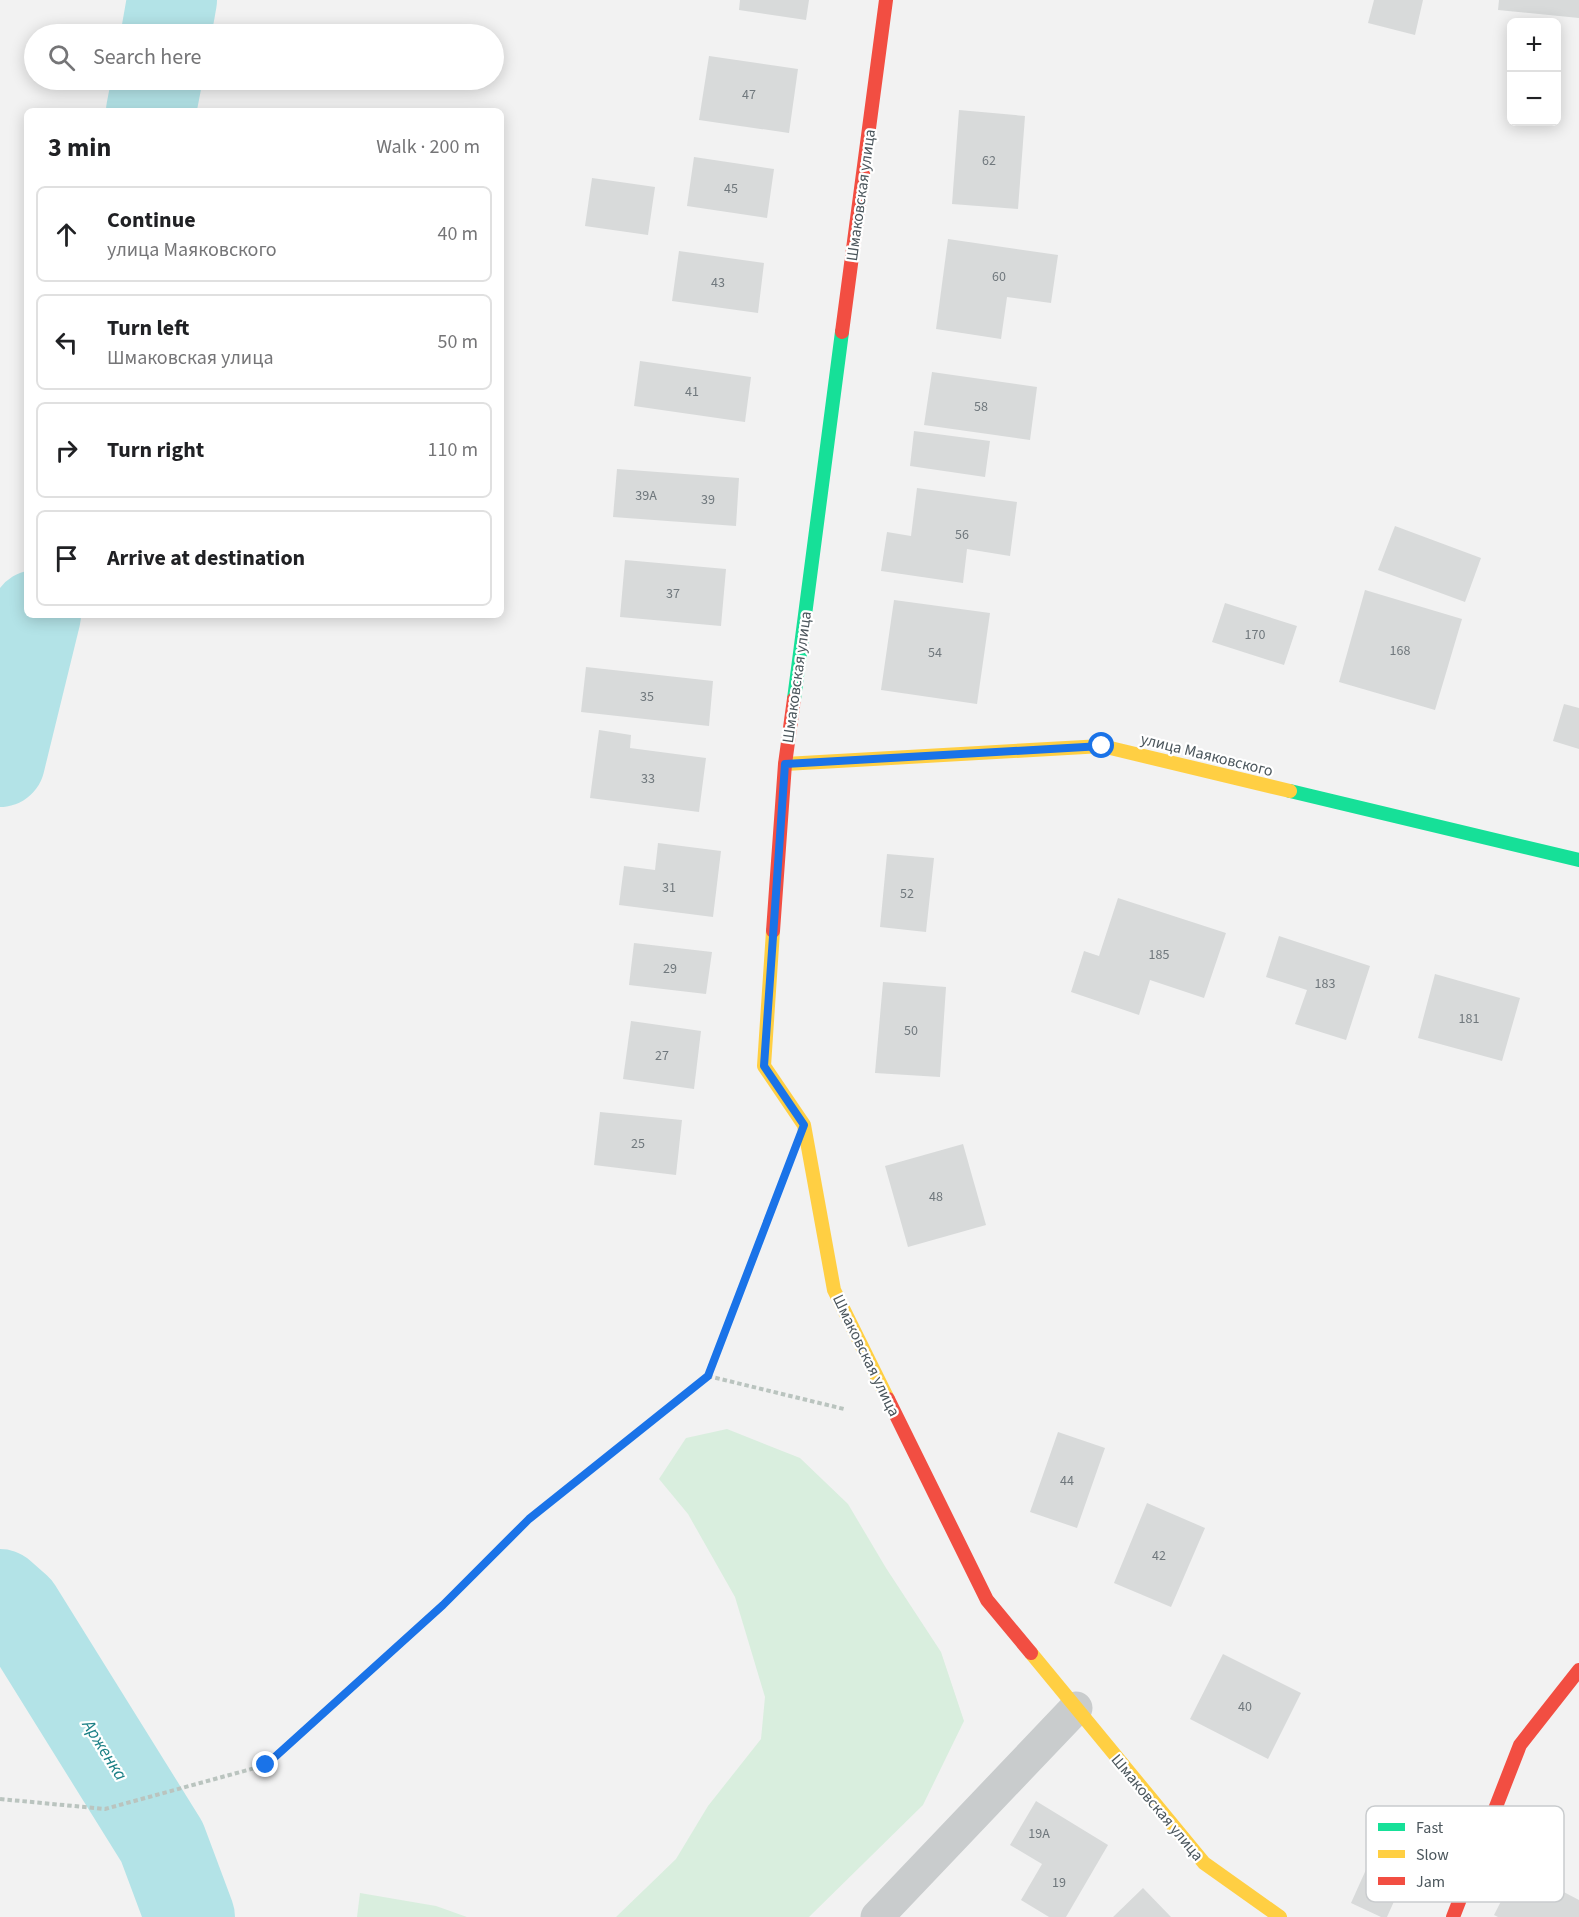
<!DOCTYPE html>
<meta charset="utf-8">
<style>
:root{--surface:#fff;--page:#f2f2f2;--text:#202124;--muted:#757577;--line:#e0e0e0}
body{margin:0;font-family:"Source Sans 3",sans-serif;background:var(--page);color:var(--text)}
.controls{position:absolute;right:18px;top:18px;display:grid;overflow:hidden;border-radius:9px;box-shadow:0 3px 15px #0003}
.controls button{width:54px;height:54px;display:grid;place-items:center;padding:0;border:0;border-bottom:2px solid var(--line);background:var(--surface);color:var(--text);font:30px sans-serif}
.stop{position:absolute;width:18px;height:18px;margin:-14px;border:4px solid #1a73e8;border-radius:50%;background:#fff}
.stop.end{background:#1a73e8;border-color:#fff;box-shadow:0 2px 6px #0008}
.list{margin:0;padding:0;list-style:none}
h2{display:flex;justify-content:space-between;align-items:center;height:78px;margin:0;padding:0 24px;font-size:26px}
h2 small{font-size:20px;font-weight:400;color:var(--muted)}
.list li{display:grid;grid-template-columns:39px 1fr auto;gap:18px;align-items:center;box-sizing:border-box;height:96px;margin:0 12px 12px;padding:0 12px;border:2px solid var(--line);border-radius:9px}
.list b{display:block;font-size:22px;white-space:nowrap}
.list p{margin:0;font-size:20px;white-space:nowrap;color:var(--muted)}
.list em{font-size:20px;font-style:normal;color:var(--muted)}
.icon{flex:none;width:33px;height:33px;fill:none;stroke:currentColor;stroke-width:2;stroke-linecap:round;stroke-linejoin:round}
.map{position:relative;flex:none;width:1579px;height:1917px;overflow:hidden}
.search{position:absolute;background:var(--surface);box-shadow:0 3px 15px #0003;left:24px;top:24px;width:480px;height:66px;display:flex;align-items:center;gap:15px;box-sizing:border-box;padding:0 21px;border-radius:33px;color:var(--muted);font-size:22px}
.panel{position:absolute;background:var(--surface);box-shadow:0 3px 15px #0003;left:24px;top:108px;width:480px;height:510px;border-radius:9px}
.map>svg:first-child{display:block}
.green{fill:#d9eede}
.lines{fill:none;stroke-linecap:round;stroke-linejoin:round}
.river{stroke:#b3e3e7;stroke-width:90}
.building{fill:#d8dada}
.path{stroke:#bac4bf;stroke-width:4;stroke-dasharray:4.5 3;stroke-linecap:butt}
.street{stroke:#c9cccd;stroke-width:33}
.fast{stroke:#16e098;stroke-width:14}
.slow{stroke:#ffcf43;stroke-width:14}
.jam{stroke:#f24e42;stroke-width:14}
.route{stroke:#1a73e8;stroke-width:8}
.labels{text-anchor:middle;stroke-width:4.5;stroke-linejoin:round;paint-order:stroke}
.number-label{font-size:14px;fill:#70787d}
.street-label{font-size:16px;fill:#4b565c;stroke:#fff}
.water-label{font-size:18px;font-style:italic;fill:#1c8086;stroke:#fff}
.key{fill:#fff;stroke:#c9ccce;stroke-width:1.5}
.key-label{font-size:16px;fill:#4b565c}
</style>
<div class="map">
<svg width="1579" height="1917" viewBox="0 0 1579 1917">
<rect width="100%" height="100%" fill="#f2f2f2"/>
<!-- green -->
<path class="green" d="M727,1429L800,1458L848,1504L886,1568L941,1652L964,1721L923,1805L809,1917H616L676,1859L708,1806L761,1739L765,1697L735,1597L688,1514L659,1479L686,1438Z
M360,1893L436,1906L467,1917H357Z"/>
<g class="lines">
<!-- river -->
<path class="river" d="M166,34L172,0
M151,111L157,80
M0,762L36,615
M0,1594L17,1609L162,1842L190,1917"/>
</g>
<!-- building -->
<path class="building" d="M740,0H809L806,20L739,10Z
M1374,0H1423L1415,35L1368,23Z
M1499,0H1579V18L1498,10Z
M709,56L798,69L789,133L699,120Z
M959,110L1025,116L1018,209L952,204Z
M694,157L774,169L767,218L687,206Z
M592,178L655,187L648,235L585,226Z
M948,239L1058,255L1051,303L1007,297L1001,339L936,329Z
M679,251L764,263L758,313L672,301Z
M640,361L751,377L745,422L634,406Z
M932,372L1037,387L1030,440L924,425Z
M914,431L990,441L985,477L910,466Z
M617,469L739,478L736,526L613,517Z
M917,488L1017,502L1010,556L967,549L963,583L881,571L887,532L911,536Z
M1395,526L1481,558L1465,602L1378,570Z
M625,560L726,569L721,626L620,617Z
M1365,590L1462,619L1435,710L1339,682Z
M894,600L990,613L977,704L881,690Z
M1225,603L1297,626L1284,665L1212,642Z
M586,667L713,681L709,726L581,712Z
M1564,704L1579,708V749L1553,741Z
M599,730L631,735L630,748L706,758L699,812L590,798Z
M658,843L721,851L713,917L619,905L624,866L655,870Z
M887,854L934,858L926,932L880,927Z
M1118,898L1226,933L1204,998L1150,980L1139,1015L1071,992L1084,951L1099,956Z
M1279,936L1370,966L1346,1040L1295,1024L1307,990L1266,977Z
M634,943L712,952L706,994L629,985Z
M1435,974L1520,998L1502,1061L1418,1038Z
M883,982L946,987L940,1077L875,1073Z
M631,1021L701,1031L694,1089L623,1079Z
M600,1112L682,1120L676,1175L594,1165Z
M963,1144L986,1225L908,1247L885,1166Z
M1058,1432L1105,1448L1077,1528L1030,1512Z
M1147,1503L1205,1528L1171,1607L1114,1583Z
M1223,1654L1301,1693L1268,1759L1190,1719Z
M1036,1801L1108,1845L1066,1917H1049L1021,1900L1042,1864L1010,1845Z
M1378,1843L1413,1859L1387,1917H1381L1351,1903Z
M1518,1868L1579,1900V1917H1498L1494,1915Z
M1143,1888L1171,1917H1113Z"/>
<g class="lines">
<!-- path -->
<path class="path" d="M708,1376L844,1409
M0,1799L105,1809L266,1765L443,1605L529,1519L708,1376L773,1206"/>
<!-- street -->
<path class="street" d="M877,1917L1076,1708"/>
<!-- fast -->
<path class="fast" d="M794,699L842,332
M1290,791L1579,860"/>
<!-- slow -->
<path class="slow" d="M785,764L1102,746L1290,791
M773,931L764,1066L804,1125L834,1290L888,1399
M1031,1653L1204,1863L1280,1917"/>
<!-- jam -->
<path class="jam" d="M842,332L886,0
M773,931L785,764L794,699
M888,1399L987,1600L1031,1653
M1453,1917L1520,1745L1579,1670"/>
</g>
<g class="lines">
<!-- route -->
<path class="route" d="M266,1765L443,1605L529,1519L708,1376L804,1125L764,1066L785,764L1102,746"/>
</g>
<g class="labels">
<!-- number labels -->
<g class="number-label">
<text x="749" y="99">47</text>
<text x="989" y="165">62</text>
<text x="731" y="193">45</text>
<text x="999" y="281">60</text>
<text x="718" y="287">43</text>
<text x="692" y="396">41</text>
<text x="981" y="411">58</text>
<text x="646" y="500">39А</text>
<text x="708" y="504">39</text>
<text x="962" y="539">56</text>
<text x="673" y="598">37</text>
<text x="1255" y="639">170</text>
<text x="1400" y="655">168</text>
<text x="935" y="657">54</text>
<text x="647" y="701">35</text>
<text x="648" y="783">33</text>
<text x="669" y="892">31</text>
<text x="907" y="898">52</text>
<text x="1159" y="959">185</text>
<text x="670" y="973">29</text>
<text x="1325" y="988">183</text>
<text x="1469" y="1023">181</text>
<text x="911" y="1035">50</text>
<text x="662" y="1060">27</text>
<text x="638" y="1148">25</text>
<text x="936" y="1201">48</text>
<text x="1067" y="1485">44</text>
<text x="1159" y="1560">42</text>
<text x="1245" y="1711">40</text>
<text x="1039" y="1838">19А</text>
<text x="1059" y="1887">19</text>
</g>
<!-- street labels -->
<g class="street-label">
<text transform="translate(860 195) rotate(-82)" y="6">Шмаковская улица</text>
<text transform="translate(796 677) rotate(-82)" y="6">Шмаковская улица</text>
<text transform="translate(1207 754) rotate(14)" y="6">улица Маяковского</text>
<text transform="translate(867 1355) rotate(64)" y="6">Шмаковская улица</text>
<text transform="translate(1158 1807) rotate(50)" y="6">Шмаковская улица</text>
</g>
<!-- water labels -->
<g class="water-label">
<text transform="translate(105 1750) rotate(58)" y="6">Арженка</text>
</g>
</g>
<!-- legend -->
<rect x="1366" y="1806" width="198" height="96" rx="9" class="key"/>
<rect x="1378" y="1823" width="27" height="8" fill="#16e098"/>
<rect x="1378" y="1850" width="27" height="8" fill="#ffcf43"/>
<rect x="1378" y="1877" width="27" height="8" fill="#f24e42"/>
<g class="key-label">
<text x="1416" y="1833">Fast</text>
<text x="1416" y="1860">Slow</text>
<text x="1416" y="1887">Jam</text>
</g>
</svg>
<div class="controls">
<button>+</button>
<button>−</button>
</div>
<div class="stop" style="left:1102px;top:746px"></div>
<div class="stop end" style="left:266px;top:1765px"></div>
<div class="search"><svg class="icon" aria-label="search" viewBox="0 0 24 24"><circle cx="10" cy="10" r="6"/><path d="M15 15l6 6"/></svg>Search here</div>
<section class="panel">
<h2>3 min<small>Walk · 200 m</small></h2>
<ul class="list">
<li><svg class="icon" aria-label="ahead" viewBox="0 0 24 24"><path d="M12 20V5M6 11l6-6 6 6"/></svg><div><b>Continue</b><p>улица Маяковского</p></div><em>40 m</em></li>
<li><svg class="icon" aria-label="left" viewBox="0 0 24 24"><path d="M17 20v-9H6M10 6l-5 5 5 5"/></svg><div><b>Turn left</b><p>Шмаковская улица</p></div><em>50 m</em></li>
<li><svg class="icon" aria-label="right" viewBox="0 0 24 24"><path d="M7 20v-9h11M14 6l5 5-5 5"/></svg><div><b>Turn right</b></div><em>110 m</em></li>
<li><svg class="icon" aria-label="arrive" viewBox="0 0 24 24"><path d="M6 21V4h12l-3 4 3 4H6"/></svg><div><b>Arrive at destination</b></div></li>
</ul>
</section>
</div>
